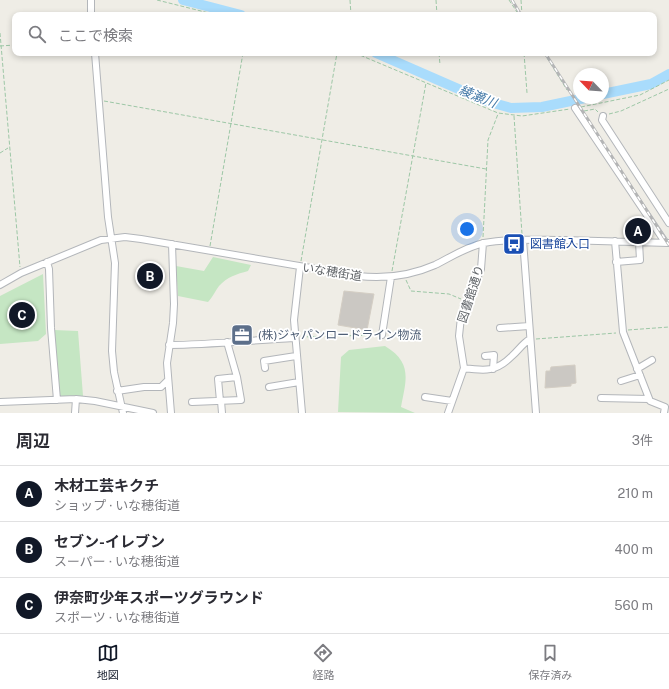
<!DOCTYPE html>
<html lang="ja">
<meta charset="utf-8">
<style>
:root{--surface:#fff;--page:#f7f7f7;--text:#2b2b33;--muted:#7c7c81;--line:#e1e1e2;--accent:#111827}
body{margin:0;font-family:"Public Sans","Noto Sans JP",sans-serif;background:var(--page);color:var(--text)}
.compass{position:absolute;left:573px;top:68px;width:36px;height:36px;border-radius:50%;background:var(--surface);box-shadow:0 2px 6px #0003;rotate:295deg}
.you{position:absolute;left:467px;top:229px;width:14px;height:14px;margin:-10px;border:3px solid #fff;border-radius:50%;background:#1a73e8;box-shadow:0 0 0 6px #1a73e833}
.badge{display:grid;place-items:center;width:26px;height:26px;border-radius:50%;background:var(--accent);color:#fff;font-size:13px;font-weight:700}
.pin{position:absolute;translate:-50% -50%;border:2px solid #fff;box-shadow:0 1px 4px #0006}
.list{margin:0;padding:0;list-style:none}
h2{display:flex;justify-content:space-between;align-items:center;height:52px;margin:0;padding:0 16px;font-size:17px}
h2 small{font-size:13px;font-weight:400;color:var(--muted)}
.list li{display:grid;grid-template-columns:26px 1fr auto;gap:12px;align-items:center;box-sizing:border-box;height:56px;padding:0 16px;border-top:1px solid var(--line)}
.list b{display:block;font-size:15px;white-space:nowrap}
.list p{margin:0;font-size:13px;white-space:nowrap;color:var(--muted)}
.list em{font-size:13px;font-style:normal;color:var(--muted)}
.icon{flex:none;width:22px;height:22px;fill:none;stroke:currentColor;stroke-width:2;stroke-linecap:round;stroke-linejoin:round}
.map{position:relative;flex:none;width:669px;height:413px;overflow:hidden}
.search{position:absolute;background:var(--surface);box-shadow:0 2px 6px #0003;left:12px;right:12px;top:12px;height:44px;display:flex;align-items:center;gap:10px;box-sizing:border-box;padding:0 14px;border-radius:8px;color:var(--muted);font-size:15px}
.sheet{height:220px;background:var(--surface)}
nav{display:flex;justify-content:space-around;align-items:center;box-sizing:border-box;height:56px;border-top:1px solid var(--line);background:var(--surface);font-size:11px;color:var(--muted)}
nav a{display:grid;justify-items:center;gap:2px}
nav .on{color:var(--accent)}
.map>svg:first-child{display:block}
.green{fill:#c5e6c3}
.lines{fill:none;stroke-linecap:round;stroke-linejoin:round}
.river{stroke:#a9dcfc;stroke-width:10}
.building{fill:#cbc8c3;stroke:#d4cec4}
.minor-casing{stroke:#b3b6ba;stroke-width:8}
.path{stroke:#9dc7a6;stroke-width:1;stroke-dasharray:4 2;stroke-linecap:butt}
.minor{stroke:#fff;stroke-width:6}
.rail-casing{stroke:#b4b5b6;stroke-width:3}
.rail{stroke:#fff;stroke-width:1.5;stroke-dasharray:4.5;stroke-linecap:butt}
.labels{text-anchor:middle;stroke-width:3.5;stroke-linejoin:round;paint-order:stroke}
.transit-label{font-size:12px;fill:#164399;stroke:#fff;text-anchor:start}
.street-label{font-size:12px;fill:#5e6266;stroke:#fff}
.service-label{font-size:12px;fill:#4e5e75;stroke:#fff;text-anchor:start}
.water-label{font-size:13px;font-style:italic;fill:#4278a7;stroke:#fff}
</style>
<div class="map">
<svg width="669" height="413" viewBox="0 0 669 413">
<rect width="100%" height="100%" fill="#efede6"/>
<!-- green -->
<path class="green" d="M213,257L251,265L248,271C237,274 227,277 219,286C215,291 213,297 208,302L178,296L176,266L204,271Z
M43,274L46,334L38,341L0,344V296Z
M54,330L78,331L83,396L59,397Z
M385,346C413,363 406,380 401,407L415,413L338,412L341,357L349,350Z"/>
<g class="lines">
<!-- river -->
<path class="river" d="M183,0L241,15
M376,53L486,101L511,108L542,107L585,98
M603,94L651,84L669,74"/>
</g>
<!-- building -->
<path class="building" d="M643,226L644,233L641,235H633L631,233L630,227Z
M141,269L158,273L155,281L140,278Z
M344,291L374,294L367,330L338,325Z
M575,365L576,383L571,384V386L545,388L546,371H550L551,367Z"/>
<g class="lines">
<!-- minor casing -->
<g class="minor-casing">
<path id="minor" d="M91,0V15
M95,53L108,217L115,263L112,351L114,372L123,413
M575,108L665,242
M603,116L602,120L669,223
M523,240L536,413
M615,241L623,332L650,401L665,407L664,413
M47,262L49,269L51,328L57,400
M616,262L640,260L639,242
M300,267L294,320L302,413
M0,285L21,273L101,240L125,237L141,239L358,276C384,279 410,276 435,265C451,257 466,247 484,243C510,238 537,240 563,240C598,241 634,242 669,243
M500,328L529,326
M382,335L391,277
M169,345C211,345 252,340 294,338
M485,356L494,355L493,369
M265,368L264,361L296,356
M464,368C485,371 496,372 512,356C519,350 522,344 530,339
M637,369L652,360
M621,381L640,375
M269,387L299,382
M117,391L144,387H161L168,380
M425,397L452,401
M601,398L649,399
M220,401L218,379L237,377
M221,401L222,413
M0,402L76,399L95,401L153,413
M192,402L241,400L237,377L227,342
M75,413L76,399
M171,413L167,363L173,323L174,304L172,244
M448,413L464,368L459,336L461,317L481,269L483,243"/>
</g>
<!-- path -->
<path class="path" d="M157,0L217,15
M350,0L351,15
M436,0L437,15
M509,0L519,15
M521,0L522,15
M0,33L20,267
M0,46L15,45
M355,53L498,113L522,116L570,109
M439,53L440,65
M524,53L527,93
M544,53L567,90
M104,101L486,169
M581,107L640,95L669,80
M584,111L595,109L598,112
M609,114L621,111L669,89
M514,116L522,234
M0,153L8,148
M483,237L488,140L498,114
M210,246L243,53
M301,261L337,53
M392,271L426,83
M406,280L411,291L449,294L461,299
M628,330L669,327
M301,337L376,335
M536,339L616,333"/>
<!-- minor -->
<use href="#minor" class="minor"/>
<!-- rail casing -->
<g class="rail-casing">
<path id="rail" d="M512,0L521,15
M545,53L669,245"/>
</g>
<!-- rail -->
<use href="#rail" class="rail"/>
</g>
<!-- icons -->
<defs>
<g id="bus-square" transform="scale(1.15)"><rect x="-9" y="-9" width="18" height="18" rx="4" fill="#1a4fb4" stroke="#fff"/><path d="M-5-6H5V4H4V6H2V4H-2V6H-4V4H-5ZM-3.5-4V0h7V-4ZM-3.5 1.2v1.5H-2V1.2ZM2 1.2v1.5H3.5V1.2Z" fill="#fff"/></g>
<g id="office-square" transform="scale(1.15)"><rect x="-9" y="-9" width="18" height="18" rx="4" fill="#5c6f8a" stroke="#fff"/><path d="M-6-3h4V-5.5h4V-3h4V5H-6ZM-1-4.5V-3h2v-1.5ZM-6 0V1H6V0Z" fill="#fff"/></g>
</defs>
<g fill-rule="evenodd">
<use href="#bus-square" x="514" y="244"/>
<use href="#office-square" x="242" y="335"/>
</g>
<g class="labels">
<!-- transit labels -->
<g class="transit-label">
<text x="530" y="248">図書館入口</text>
</g>
<!-- street labels -->
<g class="street-label">
<text transform="translate(332 272) rotate(9)" y="4">いな穂街道</text>
<text transform="translate(471 294) rotate(-72)" y="4">図書館通り</text>
</g>
<!-- service labels -->
<g class="service-label">
<text x="258" y="339">(株)ジャパンロードライン物流</text>
</g>
<!-- water labels -->
<g class="water-label">
<text transform="translate(478 96) rotate(22)" y="5">綾瀬川</text>
</g>
</g>
</svg>
<svg class="compass" viewBox="-18 -18 36 36"><path d="M0-13l5 13h-10z" fill="#e53935"/><path d="M0 13l5-13h-10z" fill="#7c7c81"/></svg>
<div class="you"></div>
<div class="pin badge" style="left:638px;top:231px">A</div>
<div class="pin badge" style="left:150px;top:276px">B</div>
<div class="pin badge" style="left:22px;top:315px">C</div>
<div class="search"><svg class="icon" aria-label="search" viewBox="0 0 24 24"><circle cx="10" cy="10" r="6"/><path d="M15 15l6 6"/></svg>ここで検索</div>
</div>
<section class="sheet">
<h2>周辺<small>3件</small></h2>
<ul class="list">
<li><span class="badge">A</span><div><b>木材工芸キクチ</b><p>ショップ · いな穂街道</p></div><em>210 m</em></li>
<li><span class="badge">B</span><div><b>セブン-イレブン</b><p>スーパー · いな穂街道</p></div><em>400 m</em></li>
<li><span class="badge">C</span><div><b>伊奈町少年スポーツグラウンド</b><p>スポーツ · いな穂街道</p></div><em>560 m</em></li>
</ul>
</section>
<nav>
<a class="on"><svg class="icon" aria-label="map" viewBox="0 0 24 24"><path d="M3 6l6-2 6 2 6-2v14l-6 2-6-2-6 2zM9 4v14M15 6v14"/></svg>地図</a>
<a><svg class="icon" aria-label="directions" viewBox="0 0 24 24"><path d="M12 3l9 9-9 9-9-9zM9 14v-3h6M13 9l2 2-2 2"/></svg>経路</a>
<a><svg class="icon" aria-label="saved" viewBox="0 0 24 24"><path d="M7 4h10v16l-5-4-5 4z"/></svg>保存済み</a>
</nav>
